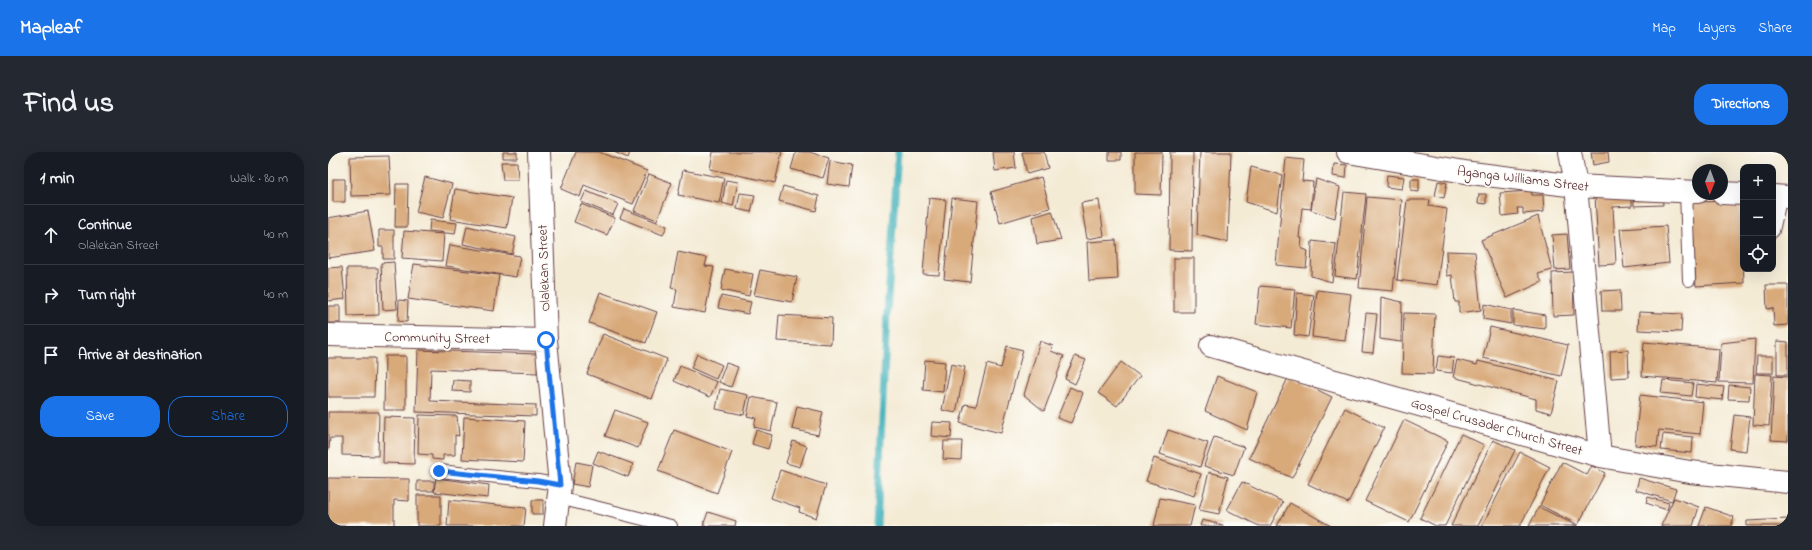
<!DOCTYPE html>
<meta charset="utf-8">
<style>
:root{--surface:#171b24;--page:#242831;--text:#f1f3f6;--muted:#9ea1a6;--line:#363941;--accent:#1a73e8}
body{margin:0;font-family:"Indie Flower",sans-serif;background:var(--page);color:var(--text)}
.controls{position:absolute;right:12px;top:12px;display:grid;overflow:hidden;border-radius:8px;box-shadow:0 4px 16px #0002}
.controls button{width:36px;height:36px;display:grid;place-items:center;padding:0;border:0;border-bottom:1px solid var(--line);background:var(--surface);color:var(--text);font:20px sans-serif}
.compass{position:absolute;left:1364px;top:12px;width:36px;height:36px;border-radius:50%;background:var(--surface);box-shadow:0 4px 16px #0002;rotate:181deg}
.stop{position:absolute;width:12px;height:12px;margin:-9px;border:3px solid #1a73e8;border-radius:50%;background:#fff}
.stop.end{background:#1a73e8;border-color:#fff;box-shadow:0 1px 4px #0008}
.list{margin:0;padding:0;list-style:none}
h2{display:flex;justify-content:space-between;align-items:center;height:52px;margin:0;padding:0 16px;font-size:17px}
h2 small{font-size:13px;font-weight:400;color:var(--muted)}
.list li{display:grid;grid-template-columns:26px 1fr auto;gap:12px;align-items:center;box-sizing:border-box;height:60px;padding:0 16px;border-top:1px solid var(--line)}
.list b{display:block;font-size:15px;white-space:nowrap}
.list p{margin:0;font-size:13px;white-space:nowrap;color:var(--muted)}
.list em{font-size:13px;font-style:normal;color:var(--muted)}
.actions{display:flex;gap:8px;padding:12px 16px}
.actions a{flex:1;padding:9px 0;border:1px solid var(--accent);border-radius:16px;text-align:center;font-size:14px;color:var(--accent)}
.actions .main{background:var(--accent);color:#fff}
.icon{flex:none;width:22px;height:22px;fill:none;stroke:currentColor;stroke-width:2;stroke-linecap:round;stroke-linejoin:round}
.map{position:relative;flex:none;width:1460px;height:374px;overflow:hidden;border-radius:16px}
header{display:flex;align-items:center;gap:24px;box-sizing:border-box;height:56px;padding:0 20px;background:var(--accent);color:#fff}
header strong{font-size:19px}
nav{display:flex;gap:22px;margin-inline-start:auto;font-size:14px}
.intro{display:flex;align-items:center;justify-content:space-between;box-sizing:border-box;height:96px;padding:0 24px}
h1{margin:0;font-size:28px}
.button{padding:10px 18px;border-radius:16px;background:var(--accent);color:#fff;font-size:14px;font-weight:700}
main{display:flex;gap:24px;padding:0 24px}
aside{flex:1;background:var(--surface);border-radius:16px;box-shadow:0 4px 16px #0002}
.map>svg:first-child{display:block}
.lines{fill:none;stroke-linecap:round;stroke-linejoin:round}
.stream{stroke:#41b1bb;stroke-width:7}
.building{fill:#d8a979}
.lane-casing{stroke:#643e44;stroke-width:14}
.street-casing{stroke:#643e44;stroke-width:24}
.lane{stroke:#fff;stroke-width:12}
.street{stroke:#fff;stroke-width:22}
.route{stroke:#1a73e8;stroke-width:5}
.labels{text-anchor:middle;stroke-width:4;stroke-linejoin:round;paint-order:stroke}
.street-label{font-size:14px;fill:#4a1f2b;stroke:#fdfcf7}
</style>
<header>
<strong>Mapleaf</strong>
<nav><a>Map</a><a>Layers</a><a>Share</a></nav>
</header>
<div class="intro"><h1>Find us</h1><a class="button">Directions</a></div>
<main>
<aside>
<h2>1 min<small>Walk · 80 m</small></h2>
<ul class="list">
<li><svg class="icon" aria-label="ahead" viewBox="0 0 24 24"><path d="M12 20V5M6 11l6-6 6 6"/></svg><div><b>Continue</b><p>Olalekan Street</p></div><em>40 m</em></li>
<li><svg class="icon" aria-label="right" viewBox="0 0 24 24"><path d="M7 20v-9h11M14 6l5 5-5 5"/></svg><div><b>Turn right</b></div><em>40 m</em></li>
<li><svg class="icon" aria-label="arrive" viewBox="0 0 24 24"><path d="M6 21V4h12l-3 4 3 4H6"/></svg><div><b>Arrive at destination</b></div></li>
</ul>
<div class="actions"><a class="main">Save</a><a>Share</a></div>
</aside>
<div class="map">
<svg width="1460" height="374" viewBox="0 0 1460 374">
<rect width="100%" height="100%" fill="#fdfcf7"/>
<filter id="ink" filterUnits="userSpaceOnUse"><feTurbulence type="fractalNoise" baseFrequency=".025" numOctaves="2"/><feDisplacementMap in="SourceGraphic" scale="8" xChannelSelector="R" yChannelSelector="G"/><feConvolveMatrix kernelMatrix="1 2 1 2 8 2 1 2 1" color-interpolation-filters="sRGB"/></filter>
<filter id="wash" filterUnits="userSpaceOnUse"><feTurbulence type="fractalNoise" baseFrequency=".012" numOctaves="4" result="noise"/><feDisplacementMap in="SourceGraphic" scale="16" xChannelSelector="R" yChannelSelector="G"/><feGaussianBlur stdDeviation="0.9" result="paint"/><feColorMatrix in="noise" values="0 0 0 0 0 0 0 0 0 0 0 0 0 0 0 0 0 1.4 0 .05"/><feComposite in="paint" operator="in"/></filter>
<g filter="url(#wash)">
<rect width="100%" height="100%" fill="#f4ebd5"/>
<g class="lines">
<!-- stream -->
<path class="stream" d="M549,374L559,161L570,0"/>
</g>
<g id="blocks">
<!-- building -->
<path class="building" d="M175,0H189V6H175Z
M248,0H271L319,19L305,52L256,33L252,45L233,37Z
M286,0H302L300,6Z
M385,0H454L447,31L382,17Z
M468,0H481L501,6L495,26L463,17Z
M665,0H686L688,16L667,19Z
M694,0H716L720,16L699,22Z
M781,0H793V8H781Z
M807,0H834L833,43L807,42Z
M842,0H865L864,99L841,98Z
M872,0H903L900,90L869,83Z
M1263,0H1280L1281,10L1265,13Z
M61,4L63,43L23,44L22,5Z
M958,6L976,8L974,29L985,30L983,57L974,56L971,86H974L973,96L980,99L978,116L948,113Z
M502,9L524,13L521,35L499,32Z
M173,10H189L190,28H175Z
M1006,12L1019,13L1018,26L1005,24Z
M923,15L954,23L949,60L918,50Z
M355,18L396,26L391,51L350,43Z
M321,22L344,31L329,68L306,59Z
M1059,23L1076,25L1074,37L1058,35Z
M97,25L124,32L115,66L88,60Z
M713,25L722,56L672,71L663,40Z
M5,27H17V50H5Z
M988,27L1012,35L1007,66L983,58Z
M1083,27H1091V40L1083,39Z
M398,28L410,30L405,54L394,51Z
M1110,29L1119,31L1116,46L1107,44Z
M68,32H80L79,75H67Z
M455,34L491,44L488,59L451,49Z
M127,37L184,46L179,76L122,67Z
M258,39L290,52L285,63L253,50Z
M1203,39L1204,43H1215L1216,60L1195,62V56H1189L1190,62L1174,64L1172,41Z
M1016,40L1038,42L1029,127L1007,124Z
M412,41L427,43L423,60L409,57Z
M1151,42H1158V52L1150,51Z
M1304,42V54L1285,55L1288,112L1271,113L1267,44Z
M1334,42L1335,53L1306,54V43Z
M1039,45L1074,48L1065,139L1031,136Z
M601,46L618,48L611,123L595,122Z
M624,46L650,49L642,130L616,127Z
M771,48L776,84L759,87L753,51Z
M1079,48H1102L1101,54L1119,57L1109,133L1069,128Z
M1413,49L1416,131L1368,134L1364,50Z
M253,52L287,66L279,83L246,70Z
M296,57L339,74L335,83L292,66Z
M40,59L47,99L0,106V66Z
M724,59L733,88L709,92L705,65Z
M1210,64L1224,118L1210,122L1214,130L1179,146L1153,88Z
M102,68L129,71L127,82L101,79Z
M139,74L188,85L184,102L135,92Z
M1338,74L1341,111L1296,116L1292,77Z
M51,78H66V107H55V95H51Z
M76,79L116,82L114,109L74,106Z
M1239,82L1242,117L1227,118L1224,83Z
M788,88L790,127L761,129L759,90Z
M984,89L1008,92L1004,130L983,124Z
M122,93L192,104L188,125L118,114Z
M1118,99L1147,100L1153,158L1131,161V150H1127L1124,123L1119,124Z
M350,100L379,106L377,114L386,115L377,161L346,155L349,137L343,136Z
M846,106H866V160H846Z
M66,110L69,157L55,158L53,111Z
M86,112L171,123L166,159L80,147Z
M14,115L17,147L0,149V116Z
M19,116H50L51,163L20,164Z
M397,117L425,122L421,144L393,138Z
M432,118L469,125L464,150L426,143Z
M1245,120L1246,163L1225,164L1224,121Z
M1438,133H1460V173L1446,174L1445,156L1439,157Z
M932,134L967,137L963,176L928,172Z
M989,138L1023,142L1017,189L984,185Z
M1292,138L1293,159H1274L1273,139Z
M272,140L329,160L318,191L261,171Z
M969,141L986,143L980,185L966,183Z
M393,144L423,150L420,162L390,156Z
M1053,145L1074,150L1073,190L1052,187Z
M71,148L80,149L79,170L70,169Z
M1156,152L1183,158V172L1155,167Z
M0,154H12V171H0Z
M1185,158L1217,163V177L1185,173Z
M1311,160L1354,162L1353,180L1310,178Z
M1038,161L1049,162L1045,201L1034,200Z
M1076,161L1107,162L1105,222L1074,221Z
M451,163L504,166L503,192L449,189Z
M1162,175L1240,193L1233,224L1155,206Z
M275,182L339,207L324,247L259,222Z
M1427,187L1425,231L1391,230L1393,191Z
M712,189L725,194L723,199L736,204L716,259L696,243Z
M1449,189L1460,190V223H1449Z
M1316,190L1391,197L1389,231L1314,224Z
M679,194L695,198L673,281L632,271L637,252L648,254L659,212L673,216Z
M90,198L210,202L209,221L103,217L102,249L208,253V264L88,260Z
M1300,198L1301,225L1283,226L1282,199Z
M369,202L394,213L388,227L363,216Z
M57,204H78V258H56Z
M747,204L758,208L747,232L737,227Z
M1110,204L1126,206L1124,221L1108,219Z
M1429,204H1445V221H1428Z
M0,206H47L46,245H0Z
M597,208L617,210L615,240L595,238Z
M1129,208L1149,213L1150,209L1231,229L1223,261L1208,257V247L1125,225Z
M793,210L812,224L789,254L770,241Z
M398,211L410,215L403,235L391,230Z
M623,212L637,215L628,261L614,258Z
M352,214L389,230L382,245L346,229Z
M1427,222L1444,223L1441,274L1425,273Z
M889,224L929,240L919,278L877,259Z
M961,224L1004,245L964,326L921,306Z
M1446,224L1460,225V289L1443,288Z
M125,228L142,229V240L124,239Z
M1335,228L1365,231L1363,244L1333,241Z
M1368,232L1396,235L1394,248L1367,245Z
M1401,233L1422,235L1421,248L1400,247Z
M742,235L755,241L743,271L729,266Z
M392,237L420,243L416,263L388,257Z
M1312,243L1375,250L1372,282L1331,278L1329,295L1307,293Z
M423,245L449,250L443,279L426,275L428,266L419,264Z
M469,254L495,260L490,283L464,277Z
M1017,256L1056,276L1020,351L980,332Z
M287,258L320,270L310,296L277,284Z
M0,260H51L50,304L14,303V286H2L1,297H0Z
M91,263L129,264L131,284L127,283V303H115V308L104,307V303L90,302Z
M1406,263L1422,265L1418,299L1402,297Z
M56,265L87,266L86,312L55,311Z
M136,265L197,269L195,310L134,307Z
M1076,268L1120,289L1081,370L1037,349Z
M604,270L624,271L623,286L603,284Z
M346,278L404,300L389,341L330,319Z
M428,278L444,283L440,297L424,292Z
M840,278L880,291L872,315L832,302Z
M1133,282L1156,293L1117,374H1108L1092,366Z
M1335,282L1365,285L1364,301L1333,298Z
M886,285L916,295L906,323L876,314Z
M1165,288L1187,298L1150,374H1123Z
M465,289L479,294L472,315L458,311Z
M616,289H634L633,308L615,307Z
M270,299L305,312L300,325L265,311Z
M1192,300L1222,315L1192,374H1154Z
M826,306L873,322L866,344L818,329Z
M248,310L264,313L260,335L244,332Z
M1234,310L1259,323L1264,314L1277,321L1250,373L1212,353Z
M452,318L498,333L488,366L471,360L472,356L443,346Z
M881,320L900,325L891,362L871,358Z
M0,326L81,327V349L66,348V374H0Z
M108,326L161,333L160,346L106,340Z
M1311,326L1348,337L1344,349L1308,338Z
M89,329H106V339H89Z
M914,330L955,350L942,374H931L899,358Z
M89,343H113V374H89Z
M1320,345L1341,351L1339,358L1318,351Z
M832,346L867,353L862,374H826Z
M1346,346L1371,355L1365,374H1333Z
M121,348L198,356L196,374H119Z
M204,348H215V362H204Z
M962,351L1003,374H949Z
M1211,355L1249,374H1201Z
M1378,355L1406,365L1403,374H1371Z
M380,360L408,369L407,374H375Z
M1460,367V374H1419V369Z
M874,368L895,373V374H872Z"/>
</g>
</g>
<g filter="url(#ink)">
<use href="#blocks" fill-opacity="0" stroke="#643e44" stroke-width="1"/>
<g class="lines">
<!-- lane casing -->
<g class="lane-casing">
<path id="lane" d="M1358,39L1361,128
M1445,79L1453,44
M111,319L210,329L232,333
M231,346L343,374"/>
</g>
<!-- street casing -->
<g class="street-casing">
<path id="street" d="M211,0L218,188L232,333L227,374
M1020,0L1143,21L1248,34L1370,40
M1242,0L1248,34L1272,304
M1394,41L1415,42
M1445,44L1460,45
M0,183L218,188
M883,194L1272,304L1362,320L1460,330"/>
</g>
<!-- lane -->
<use href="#lane" class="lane"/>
<!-- street -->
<use href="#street" class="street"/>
</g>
</g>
<g class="lines" filter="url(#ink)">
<!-- route -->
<path class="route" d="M111,319L210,329L232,333L218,188"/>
</g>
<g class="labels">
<!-- street labels -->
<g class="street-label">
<text transform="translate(1195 26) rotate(7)" y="5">Aganga Williams Street</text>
<text transform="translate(215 116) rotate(-92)" y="5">Olalekan Street</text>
<text transform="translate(109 185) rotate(1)" y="5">Community Street</text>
<text transform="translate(1169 274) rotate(16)" y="5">Gospel Crusader Church Street</text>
</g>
</g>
</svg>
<div class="controls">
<button>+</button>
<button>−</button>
<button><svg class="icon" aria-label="locate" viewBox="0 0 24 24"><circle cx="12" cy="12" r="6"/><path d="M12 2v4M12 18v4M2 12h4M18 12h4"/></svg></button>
</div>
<svg class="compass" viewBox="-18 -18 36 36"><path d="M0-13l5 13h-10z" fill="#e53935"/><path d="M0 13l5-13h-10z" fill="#9ea1a6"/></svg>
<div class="stop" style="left:218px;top:188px"></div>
<div class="stop end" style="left:111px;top:319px"></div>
</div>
</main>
